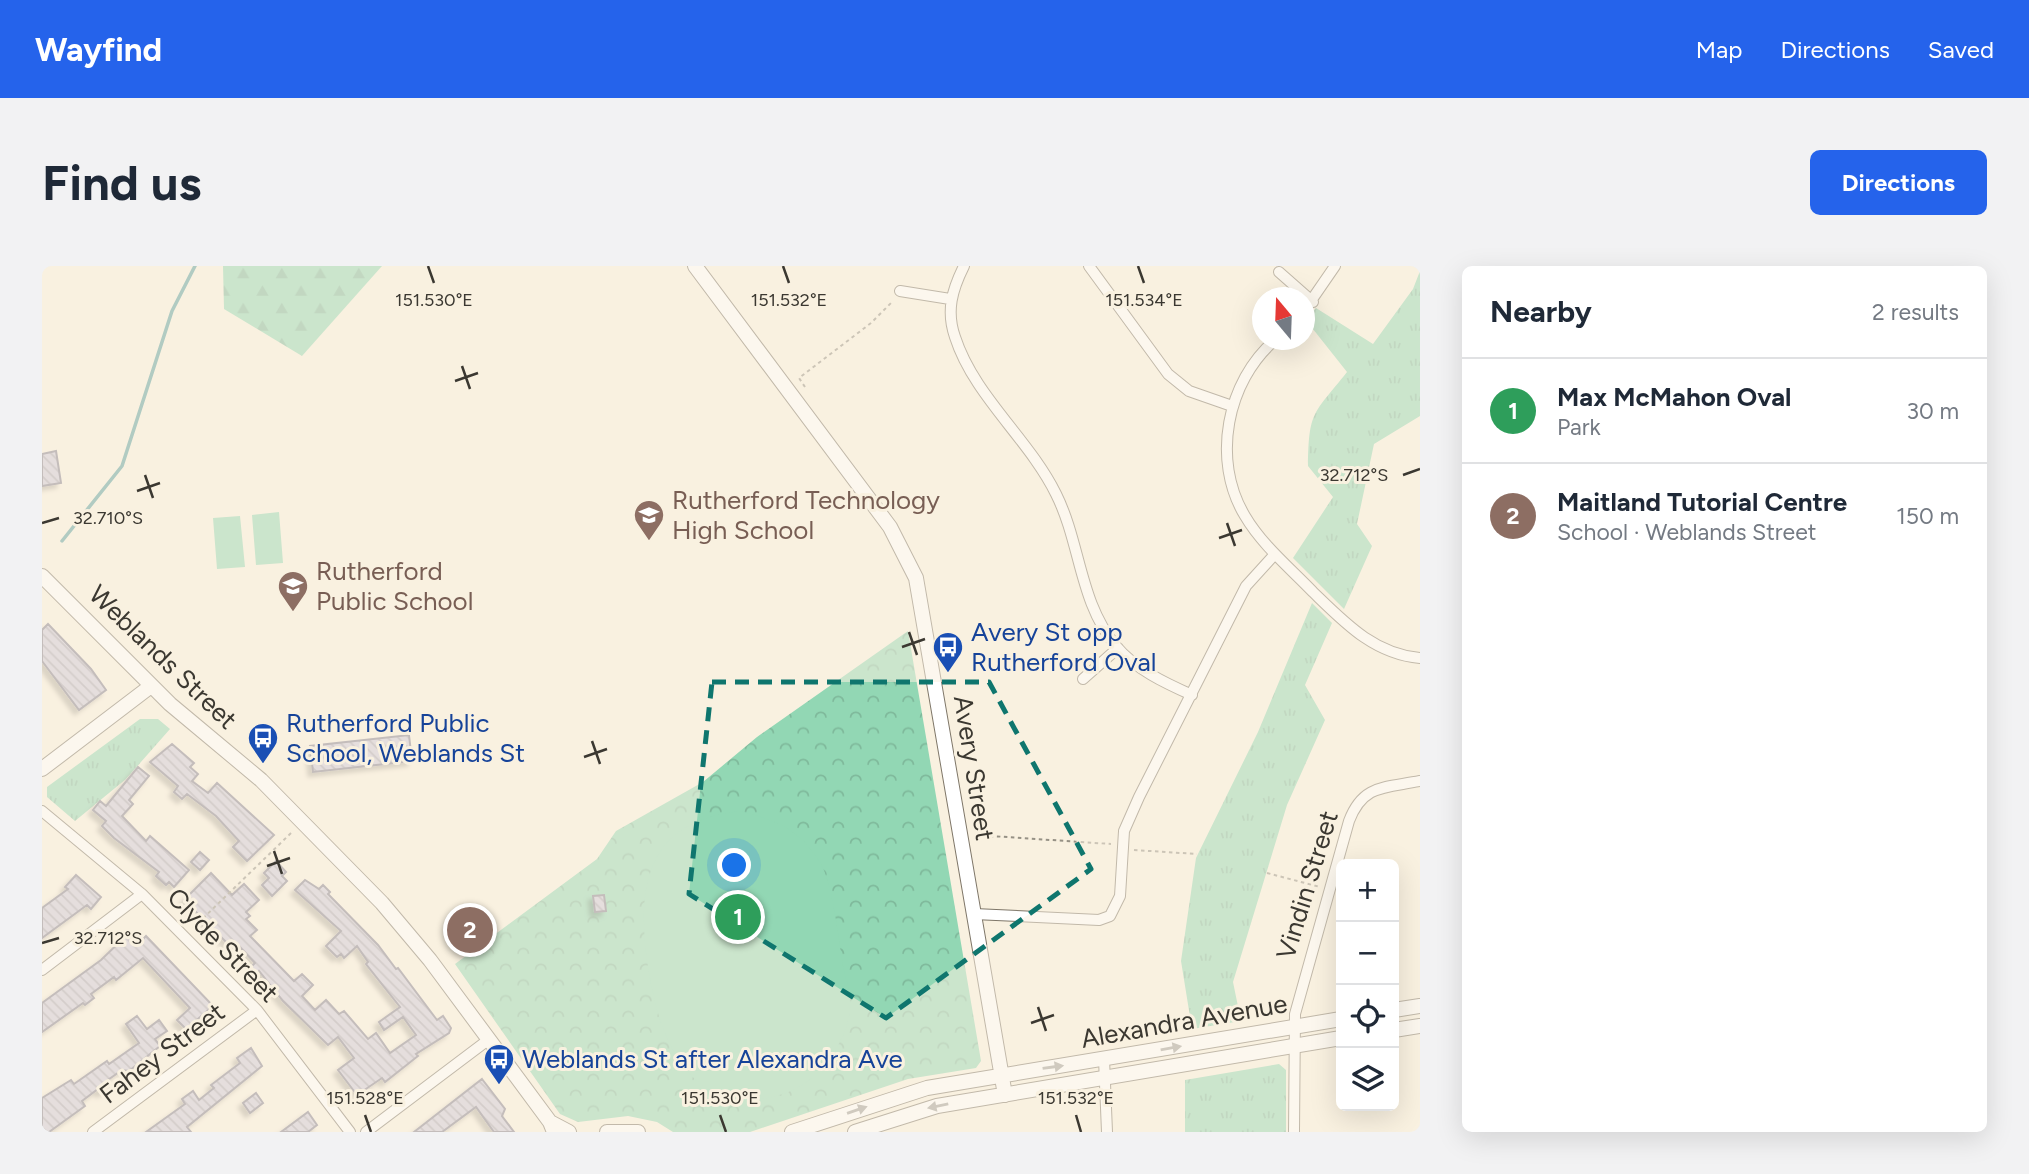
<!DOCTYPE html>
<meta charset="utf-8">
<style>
:root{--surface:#fff;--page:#f2f2f3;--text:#1f2937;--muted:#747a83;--line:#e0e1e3;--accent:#2563eb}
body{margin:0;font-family:Figtree,sans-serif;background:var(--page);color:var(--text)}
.controls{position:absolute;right:21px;bottom:21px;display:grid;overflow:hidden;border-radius:10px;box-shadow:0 7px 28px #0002}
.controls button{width:63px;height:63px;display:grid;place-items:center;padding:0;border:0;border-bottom:2px solid var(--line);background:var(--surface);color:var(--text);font:35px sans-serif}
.compass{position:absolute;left:1210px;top:21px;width:63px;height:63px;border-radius:50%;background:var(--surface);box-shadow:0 7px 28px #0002;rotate:341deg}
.you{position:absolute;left:693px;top:600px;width:24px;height:24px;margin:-18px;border:5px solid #fff;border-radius:50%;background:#1a73e8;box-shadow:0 0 0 10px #1a73e833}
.badge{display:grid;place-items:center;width:46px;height:46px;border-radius:50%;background:var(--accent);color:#fff;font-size:23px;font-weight:700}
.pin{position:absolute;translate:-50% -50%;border:4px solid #fff;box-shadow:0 2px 7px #0006}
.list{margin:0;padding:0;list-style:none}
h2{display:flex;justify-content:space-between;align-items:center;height:91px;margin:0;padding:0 28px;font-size:30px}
h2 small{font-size:23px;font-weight:400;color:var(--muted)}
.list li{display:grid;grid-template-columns:46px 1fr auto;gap:21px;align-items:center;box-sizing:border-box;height:105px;padding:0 28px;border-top:2px solid var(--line)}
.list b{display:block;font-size:26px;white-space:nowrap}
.list p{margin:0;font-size:23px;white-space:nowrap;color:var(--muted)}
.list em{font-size:23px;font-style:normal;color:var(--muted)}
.icon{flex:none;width:38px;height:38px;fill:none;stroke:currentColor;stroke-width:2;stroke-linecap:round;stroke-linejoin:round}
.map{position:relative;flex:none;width:1378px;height:866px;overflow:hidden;border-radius:10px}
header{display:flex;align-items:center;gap:42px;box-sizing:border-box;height:98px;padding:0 35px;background:var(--accent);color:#fff}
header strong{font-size:33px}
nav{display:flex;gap:38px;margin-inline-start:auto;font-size:24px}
.intro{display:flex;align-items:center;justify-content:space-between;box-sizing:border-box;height:168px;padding:0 42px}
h1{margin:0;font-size:49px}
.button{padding:18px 32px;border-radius:10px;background:var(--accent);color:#fff;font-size:24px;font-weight:700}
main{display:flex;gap:42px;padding:0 42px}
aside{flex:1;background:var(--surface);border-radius:10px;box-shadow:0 7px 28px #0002}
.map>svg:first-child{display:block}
.grass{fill:url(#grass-tufts)}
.forest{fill:url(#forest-firs)}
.park{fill:url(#park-crowns)}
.pitch{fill:#92d7b4}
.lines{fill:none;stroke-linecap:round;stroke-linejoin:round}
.stream{stroke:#599e9d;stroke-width:3.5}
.building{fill:url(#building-back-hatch);stroke:#837f8f;stroke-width:2;filter:url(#shadow)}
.street-casing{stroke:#7e7668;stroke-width:12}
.secondary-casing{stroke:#7e7668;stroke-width:16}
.path{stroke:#969185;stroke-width:2;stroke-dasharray:3.5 3.5;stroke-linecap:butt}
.street{stroke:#fff;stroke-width:10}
.secondary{stroke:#fff;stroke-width:14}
.oneway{fill:#9d9c98}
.marked{fill:none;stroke:#0f766e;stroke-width:5;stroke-dasharray:14 9;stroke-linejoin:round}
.ticks{fill:none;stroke:#3b3831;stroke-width:2.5}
.labels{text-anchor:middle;stroke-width:6;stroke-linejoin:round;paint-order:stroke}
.education-label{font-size:26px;fill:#785e54;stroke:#f9f1e0;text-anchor:start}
.transit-label{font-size:26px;fill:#164399;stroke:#f9f1e0;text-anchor:start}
.street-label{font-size:26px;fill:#3b3831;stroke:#f9f1e0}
.ticks-label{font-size:18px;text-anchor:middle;fill:#3b3831;stroke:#f9f1e0;stroke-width:6;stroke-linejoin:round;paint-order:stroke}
</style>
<header>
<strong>Wayfind</strong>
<nav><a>Map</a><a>Directions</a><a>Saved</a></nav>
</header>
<div class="intro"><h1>Find us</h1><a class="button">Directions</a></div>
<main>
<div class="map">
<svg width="1378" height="866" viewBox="0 0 1378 866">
<defs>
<pattern id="grass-tufts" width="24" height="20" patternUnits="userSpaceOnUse" patternTransform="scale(1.75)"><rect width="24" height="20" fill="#92d7b4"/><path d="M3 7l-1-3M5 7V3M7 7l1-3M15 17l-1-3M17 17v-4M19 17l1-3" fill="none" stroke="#7fb99b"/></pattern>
<pattern id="forest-firs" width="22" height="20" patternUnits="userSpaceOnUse" patternTransform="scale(1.75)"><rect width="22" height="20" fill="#92d7b4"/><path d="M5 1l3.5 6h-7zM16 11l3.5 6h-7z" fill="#7fb99b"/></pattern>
<pattern id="park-crowns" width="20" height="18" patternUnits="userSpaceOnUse" patternTransform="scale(1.75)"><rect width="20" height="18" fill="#92d7b4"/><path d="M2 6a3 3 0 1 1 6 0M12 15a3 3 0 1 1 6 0" fill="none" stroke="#7fb99b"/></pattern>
<pattern id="building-back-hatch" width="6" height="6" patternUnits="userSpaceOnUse" patternTransform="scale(1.75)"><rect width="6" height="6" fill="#ccc8d9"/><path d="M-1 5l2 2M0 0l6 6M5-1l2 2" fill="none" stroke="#a7a3b1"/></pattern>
<filter id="shadow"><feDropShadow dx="-4.5" dy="4.5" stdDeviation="2" flood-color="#0004"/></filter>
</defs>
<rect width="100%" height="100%" fill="#f9f1e0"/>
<!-- grass -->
<path class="grass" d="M1378,5V150L1332,178L1315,258L1330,280L1302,343L1251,292L1291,231L1266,200C1267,144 1271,149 1305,106L1263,53L1274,42L1331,78L1371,23Z
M1270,337L1290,357L1263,419L1283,454L1245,539L1191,716L1199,755L1150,763L1139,695L1154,592L1216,466Z
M98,453H116L128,463L84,513L33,555L5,531V521Z
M1237,798L1244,804V866H1143V814Z"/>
<!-- forest -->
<path class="forest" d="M181,0H340L260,90L182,43Z"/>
<!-- park -->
<path class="park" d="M866,365L939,795L934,802L866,813L708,866H631L615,856L586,850L536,856L518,848L413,698L555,593L574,565L661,516L715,471Z"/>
<!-- pitch -->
<path class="pitch" d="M237,246L241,297L214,299L210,249Z
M198,250L203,301L175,303L171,252Z
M697,545C725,552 747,558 766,580C772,587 780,598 783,607C793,637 796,669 801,700C804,713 809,729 808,742C807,759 799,777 789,790C773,814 753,827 725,832C644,844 618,772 607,707C600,663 594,600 634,568C654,553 673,549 697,545Z"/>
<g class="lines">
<!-- stream -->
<path class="stream" d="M20,275L80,200L130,45L153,0"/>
</g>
<!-- building -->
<path class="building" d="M14,185L19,217L0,220V188Z
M6,358L49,403L64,424L37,444L0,395V364Z
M367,469L370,495L271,506L268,480Z
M130,478L152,497L148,501L156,508L150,515L166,527L175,517L232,569L205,595L191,581L197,575L174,550L145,528L140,533L132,526L136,520L108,496Z
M96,501L107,510L87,534L91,538L80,550L104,575L108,570L147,604L132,621L127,616L124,619L114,610L117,606L72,572L60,560L64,555L51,544L58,535L64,540Z
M158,586L167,594L158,604L149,596Z
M234,595L244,606L240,610L245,615L230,630L220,619L227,612L222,607Z
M169,607L190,629L202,618L217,634L204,646L208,650L204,653L215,664L208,670L252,715L260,708L271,719L260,730L273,744L284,734L297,748L302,745L326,773L334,767L348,787L374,769L361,751L342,764L337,756L358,741L324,698L326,696L315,680L302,692L299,688L295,691L284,680L299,665L253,624L263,614L277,623L281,619L288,626L286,628L336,679L354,703L356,702L395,754L401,750L409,762L407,767L374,788L376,790L343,816L340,812L315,829L296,804L312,792L296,771L286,779L241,735L217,705L214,709L208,702L213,697L198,681L193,685L142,634Z
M34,609L59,631L49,643L45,639L0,672V642L26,623L23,621Z
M562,629L564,645L553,646L551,630Z
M88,666L98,676L104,670L171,740L144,763L135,754L148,742L101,692L74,714L72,711L49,728L52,732L43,739L41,737L0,766V737L59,694Z
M95,750L105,763L117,754L125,765L113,773L118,780L87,805L80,804L63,816L67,822L59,827L56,823L40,835L43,840L7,866H0V832L29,814L32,818L65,795L67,798L97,777L84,758Z
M209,782L220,800L145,861L149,866H104L143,838L140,833L151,825L157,834L172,822L169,819L198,797L195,792Z
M440,813L463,843L460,850L472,866H452L434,841L400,866H372Z
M214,827L221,837L208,847L201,837Z
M266,846L275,859L266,866H239Z"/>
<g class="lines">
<!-- street casing -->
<g class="street-casing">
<path id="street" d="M922,0C910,24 904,45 913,71C932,130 987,173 1014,228C1039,278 1037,336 1074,380C1093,403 1123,417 1150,429
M1047,0L1126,108L1147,125L1190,140
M1237,6L1271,36
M858,25L908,33
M1262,45L1293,0
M1233,74C1185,115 1169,194 1203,250C1220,279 1248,302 1271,326C1303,357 1332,388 1378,392
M1041,413L1076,382
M0,545L100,628L215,744L308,866
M932,648L1057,654L1068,650L1078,630L1082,565L1097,531L1204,320L1233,288
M0,704L100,628
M1062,793L1065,866
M51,866L215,744
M324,866L446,774
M1252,866L1253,748L1307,555C1321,518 1343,522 1378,515"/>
</g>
<!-- secondary casing -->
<g class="secondary-casing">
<path id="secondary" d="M653,0L848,261L874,312L963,829
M0,310L128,438L219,514L340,637L388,694L508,856L512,866
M0,503L109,420
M1352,744L1378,740
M1352,764L1378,760
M508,856L527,866
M565,866H596
M750,866L885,822L1299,753
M813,866L895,840L1299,772"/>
</g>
<!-- path -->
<path class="path" d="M763,121L757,112L829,57L851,35
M933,562L934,569L1069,578
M1092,584L1155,588
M1225,607L1278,621
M151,662L249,567"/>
<!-- street -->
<use href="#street" class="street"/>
<!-- secondary -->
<use href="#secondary" class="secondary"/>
</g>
<!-- one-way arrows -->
<defs><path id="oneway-solid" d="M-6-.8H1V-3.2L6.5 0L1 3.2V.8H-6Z" transform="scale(1.75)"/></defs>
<g class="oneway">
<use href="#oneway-solid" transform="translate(1129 782) rotate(-10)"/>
<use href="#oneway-solid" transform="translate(1011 801) rotate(-8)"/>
<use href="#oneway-solid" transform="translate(896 840) rotate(168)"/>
<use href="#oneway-solid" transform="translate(815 844) rotate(-19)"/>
</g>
<!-- marked area -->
<path d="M0 0H1378V866H0ZM670,416H947L1049,603L844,752L647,628Z" fill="#f9f1e0" fill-opacity=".55" fill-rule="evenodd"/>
<path class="marked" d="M670,416H947L1049,603L844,752L647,628Z"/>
<!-- ticks -->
<path class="ticks" d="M386,0L392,17M741,0L747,17M1096,0L1102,17M420,100L428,123M413,115L436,107M103,209L111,232M1361,209L1378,203M95,225L118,217M0,257L17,252M1185,257L1193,280M1177,272L1200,264M867,366L875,389M860,381L883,373M550,475L558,498M542,491L565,483M232,585L240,608M225,600L248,592M0,677L17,672M996,741L1004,765M989,757L1012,749M323,849L329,866M678,849L684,866M1034,849L1039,866"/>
<!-- icons -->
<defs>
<g id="school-pin" transform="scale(1.575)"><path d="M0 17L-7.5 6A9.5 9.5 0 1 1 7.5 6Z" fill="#8d6e63" stroke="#f9f1e0"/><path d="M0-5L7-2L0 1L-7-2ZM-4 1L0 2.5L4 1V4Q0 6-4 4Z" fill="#fff"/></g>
<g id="bus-pin" transform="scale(1.575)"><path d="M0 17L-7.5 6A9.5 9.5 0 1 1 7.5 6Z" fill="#1a4fb4" stroke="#f9f1e0"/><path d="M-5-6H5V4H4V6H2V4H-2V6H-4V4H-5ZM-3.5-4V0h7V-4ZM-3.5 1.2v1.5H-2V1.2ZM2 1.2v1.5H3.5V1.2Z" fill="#fff"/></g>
</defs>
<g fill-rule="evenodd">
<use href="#school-pin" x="607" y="249"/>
<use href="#school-pin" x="251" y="320"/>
<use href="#bus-pin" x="906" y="381"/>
<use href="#bus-pin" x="221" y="472"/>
<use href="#bus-pin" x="457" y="793"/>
</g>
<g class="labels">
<!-- education labels -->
<g class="education-label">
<text x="630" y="243">Rutherford Technology<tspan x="630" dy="30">High School</tspan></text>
<text x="274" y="314">Rutherford<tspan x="274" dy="30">Public School</tspan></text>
</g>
<!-- transit labels -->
<g class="transit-label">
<text x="929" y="375">Avery St opp<tspan x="929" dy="30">Rutherford Oval</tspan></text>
<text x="244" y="466">Rutherford Public<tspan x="244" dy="30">School, Weblands St</tspan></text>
<text x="480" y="802">Weblands St after Alexandra Ave</text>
</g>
<!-- street labels -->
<g class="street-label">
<text transform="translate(121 391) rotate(44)" y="9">Weblands Street</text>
<text transform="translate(932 502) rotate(81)" y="9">Avery Street</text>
<text transform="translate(1265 619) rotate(-73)" y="9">Vindin Street</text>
<text transform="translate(181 679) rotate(46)" y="9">Clyde Street</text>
<text transform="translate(1142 755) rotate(-10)" y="9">Alexandra Avenue</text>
<text transform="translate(120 787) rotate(-37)" y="9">Fahey Street</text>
</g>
</g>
<g class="ticks-label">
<text x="392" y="40">151.530°E</text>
<text x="747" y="40">151.532°E</text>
<text x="1102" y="40">151.534°E</text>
<text x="1312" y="215">32.712°S</text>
<text x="66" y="258">32.710°S</text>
<text x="66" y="678">32.712°S</text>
<text x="323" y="838">151.528°E</text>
<text x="678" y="838">151.530°E</text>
<text x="1034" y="838">151.532°E</text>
</g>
</svg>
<div class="controls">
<button>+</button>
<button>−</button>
<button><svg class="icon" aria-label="locate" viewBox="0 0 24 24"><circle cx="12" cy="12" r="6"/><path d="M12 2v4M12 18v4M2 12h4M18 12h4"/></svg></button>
<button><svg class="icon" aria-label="layers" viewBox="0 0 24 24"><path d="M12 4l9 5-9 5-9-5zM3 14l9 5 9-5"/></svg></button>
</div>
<svg class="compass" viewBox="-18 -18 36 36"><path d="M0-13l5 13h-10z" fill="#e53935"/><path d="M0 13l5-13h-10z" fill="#747a83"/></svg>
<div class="you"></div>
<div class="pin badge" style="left:696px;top:651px;background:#2e9e5b">1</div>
<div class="pin badge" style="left:428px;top:664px;background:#8d6e63">2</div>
</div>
<aside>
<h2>Nearby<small>2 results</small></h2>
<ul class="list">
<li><span class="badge" style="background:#2e9e5b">1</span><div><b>Max McMahon Oval</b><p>Park</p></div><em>30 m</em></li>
<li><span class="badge" style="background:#8d6e63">2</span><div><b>Maitland Tutorial Centre</b><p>School · Weblands Street</p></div><em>150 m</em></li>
</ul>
</aside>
</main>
